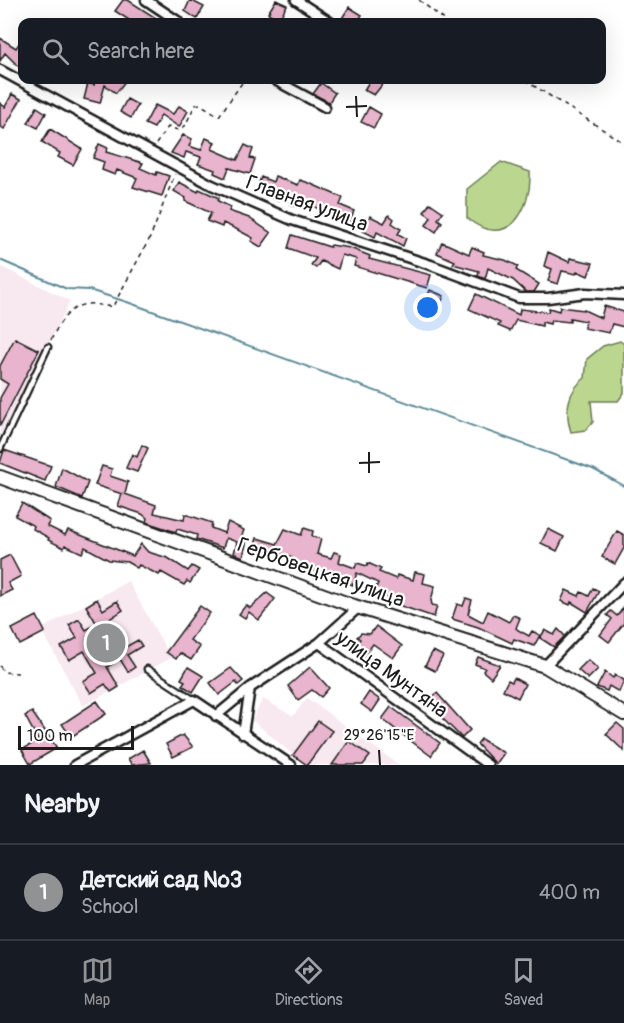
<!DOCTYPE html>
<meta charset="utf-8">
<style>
:root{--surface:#171b24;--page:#20242c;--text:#f1f3f6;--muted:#9ea1a6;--line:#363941;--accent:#919294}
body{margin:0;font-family:Pangolin,sans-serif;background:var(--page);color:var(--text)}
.scale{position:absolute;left:18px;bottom:15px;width:116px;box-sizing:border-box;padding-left:6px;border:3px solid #1c1c1c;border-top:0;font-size:16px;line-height:21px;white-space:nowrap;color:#1c1c1c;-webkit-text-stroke:4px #fff;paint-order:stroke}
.you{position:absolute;left:428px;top:308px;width:21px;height:21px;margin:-15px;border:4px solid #fff;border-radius:50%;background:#1a73e8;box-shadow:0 0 0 9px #1a73e833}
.badge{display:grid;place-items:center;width:39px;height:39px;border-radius:50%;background:var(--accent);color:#fff;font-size:20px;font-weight:700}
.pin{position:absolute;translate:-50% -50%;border:3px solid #fff;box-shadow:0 2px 6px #0006}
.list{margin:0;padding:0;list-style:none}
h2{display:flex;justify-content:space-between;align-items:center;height:78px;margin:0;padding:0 24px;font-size:26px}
h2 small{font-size:20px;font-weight:400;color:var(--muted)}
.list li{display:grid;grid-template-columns:39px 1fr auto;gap:18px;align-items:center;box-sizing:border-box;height:96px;padding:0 24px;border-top:2px solid var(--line)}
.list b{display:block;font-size:22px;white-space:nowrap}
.list p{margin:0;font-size:20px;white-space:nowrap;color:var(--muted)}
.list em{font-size:20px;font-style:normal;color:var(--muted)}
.icon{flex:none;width:33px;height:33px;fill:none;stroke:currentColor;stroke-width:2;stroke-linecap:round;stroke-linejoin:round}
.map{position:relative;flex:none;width:624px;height:765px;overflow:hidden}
.search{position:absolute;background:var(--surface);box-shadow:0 6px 24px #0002;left:18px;right:18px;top:18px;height:66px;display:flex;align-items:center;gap:15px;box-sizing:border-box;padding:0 21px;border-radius:12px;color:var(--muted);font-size:22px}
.sheet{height:174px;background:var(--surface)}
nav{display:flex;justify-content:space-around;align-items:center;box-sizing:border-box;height:84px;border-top:2px solid var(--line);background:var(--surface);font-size:16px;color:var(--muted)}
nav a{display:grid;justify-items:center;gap:3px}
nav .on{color:var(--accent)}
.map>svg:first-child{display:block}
.built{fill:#f8e8f0}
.green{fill:#bbd78f;stroke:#6c7a56;stroke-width:1.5}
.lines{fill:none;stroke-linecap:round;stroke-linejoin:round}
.stream{stroke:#5c8996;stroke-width:2}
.building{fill:#e9b4cd;stroke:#1c1c1c;stroke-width:1.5}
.lane-casing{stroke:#1c1c1c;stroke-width:9}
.street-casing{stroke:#1c1c1c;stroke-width:13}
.secondary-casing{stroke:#1c1c1c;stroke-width:16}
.path{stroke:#1c1c1c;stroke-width:1.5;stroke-dasharray:4.5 4.5;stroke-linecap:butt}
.lane{stroke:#fff;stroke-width:4.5}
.street{stroke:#fff;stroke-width:8}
.secondary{stroke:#fff;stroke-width:12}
.ticks{fill:none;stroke:#1c1c1c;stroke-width:2}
.labels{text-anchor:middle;stroke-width:4.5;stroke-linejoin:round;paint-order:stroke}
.street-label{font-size:21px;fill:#1c1c1c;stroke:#fff}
.ticks-label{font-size:15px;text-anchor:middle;fill:#1c1c1c;stroke:#fff;stroke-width:4.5;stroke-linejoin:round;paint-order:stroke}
</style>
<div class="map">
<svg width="624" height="765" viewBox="0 0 624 765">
<rect width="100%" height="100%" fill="#fff"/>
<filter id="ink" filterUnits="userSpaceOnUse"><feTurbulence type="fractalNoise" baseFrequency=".0167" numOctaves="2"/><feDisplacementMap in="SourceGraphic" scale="12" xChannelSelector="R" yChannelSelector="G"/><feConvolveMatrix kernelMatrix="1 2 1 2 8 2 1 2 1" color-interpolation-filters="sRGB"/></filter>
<g filter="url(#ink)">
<!-- built -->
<path class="built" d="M0,266L70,301L0,440Z
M128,581L171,658L83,706L41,629Z
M307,698L399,765H305L252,720L263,699L293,716Z"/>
<!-- green -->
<path class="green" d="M501,162L530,172C532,209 508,252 467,218V189Z
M620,341L624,344V393L618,401H591L593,422L586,430L571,432C564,412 568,390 585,378L587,359L603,346Z"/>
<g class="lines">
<!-- stream -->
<path class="stream" d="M0,260L67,289L89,290L127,302L593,469L624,486"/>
</g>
<!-- building -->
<path class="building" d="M123,0H128L162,22H132L115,11Z
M190,0L204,7L197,19L185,11Z
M276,0L287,5L279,19L268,13Z
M349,7L362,15L357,22L341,20Z
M0,38L16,48L22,39V70L5,53L0,61Z
M95,80H126L116,93L105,85L100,103L84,99L88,83L94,85Z
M370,80H386L374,95L364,90Z
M321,83L335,93L329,102L313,94Z
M12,94L21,99L4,129L0,126V103L5,107Z
M127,99L138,105L131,118L120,112Z
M155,105L173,114L179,106L188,111L179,127L161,115L154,128L145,124Z
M37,107L46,113L38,128L28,123Z
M369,107L381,114L374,128L361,122Z
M50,129L82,149L73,165L58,157L60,153L42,142Z
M183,135L192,139L189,146L201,150L206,138L215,142L212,149L237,160L245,145L253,149L250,158L255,159L250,174L229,168L225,178L214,173L215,170L198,164L201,157L186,152L184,158L171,153Z
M99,144L108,148L106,152L143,163L140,168L156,175L157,172L169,176L162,196L133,187L137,178L117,170L115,175L102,170L104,162L93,158Z
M275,176L298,185L300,180L309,183L343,198L340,205L354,211L349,224L301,200L298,207L290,204L293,197L281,192L278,200L267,196L269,190L258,185L261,177L273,182Z
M179,182L198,192L199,189L219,198L218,201L231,207L229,211L249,218L271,233L261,247L251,241L253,238L236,229L223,223L222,227L207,221L211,213L185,201L186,198L174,191Z
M430,203L443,212L438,219L442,222L436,232L426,225L431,217L424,212Z
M389,215L394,219L392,223L401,229L398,234L406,238L403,246L377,232L375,237L363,231L370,216L384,223Z
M292,235L330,247L331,245L350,248L370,256L369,259L431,275L427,288L354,266L356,259L342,255L338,269L321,261L316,268L311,265L316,258L288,248Z
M442,242L469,254L472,247L484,252L483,255L505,260L518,266L516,270L539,284L534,292H526L513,280L488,268L485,279L478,276L479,271L453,264L455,261L437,253Z
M548,252L569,262L570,258L593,263L588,276L577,271L576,274L562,271L558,284L548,281L552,269L544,266Z
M430,290L444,296L438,310L424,305Z
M476,294L519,315L520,309L548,312L549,308L559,311L560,307L584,310L601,318L604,306L624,312V327L612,324L609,333L584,328L586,321L570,318V322L551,320L550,324L542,322V326L516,320L510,331L498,326L500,323L469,309Z
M15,338L39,350L0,426V398L8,384L0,379V366Z
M142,445L148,448L137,472L126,468L132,454L137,457Z
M4,450L51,466L45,481L0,463Z
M102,466L112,469L110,476L128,482L125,494L156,505L154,513L184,520L185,514L212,523L211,528L224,533L228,522L244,530L241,538L247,540L243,557L234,553L237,542L226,538L223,548L196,539L197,535L177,529L176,532L146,522L147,518L142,514L118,506L122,494L95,485Z
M62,468L88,482L82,498L56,487Z
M22,503L50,521L47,526L65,535L68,530L133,556L141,544L148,552L168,558L188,571L192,566L199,570L190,583L187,581L184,585L161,572L159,575L139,565L137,568L127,562L109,560L85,547L82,553L65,545L64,548L48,540L49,538L33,529L34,526L15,516Z
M304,528L313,531L312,536L321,539L317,554L331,558L334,552L341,554L339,562L355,568L357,563L367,566L368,563L381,569L379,572L396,579L397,575L413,580L415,572L425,574L423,583L435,586L431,600L432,605L437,606L434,617L389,602L390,599L374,593L378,583L357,573L353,585L301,566L299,571L288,567L292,558L268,549L267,552L254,548L257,538L277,544L285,529L301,535Z
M548,529L564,537L557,551L541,543Z
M617,531L624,535V548L615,564L602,557Z
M10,555L21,576L8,583L12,590L0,596V560Z
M593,588L599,591L587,612L571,602L570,605L561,601L566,590L579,596L581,592L589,596Z
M267,593L275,599L259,620L249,612L245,618L239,614L246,605L250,608Z
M466,598L472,600L468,614L483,622L488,611L509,622L513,615L520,618L516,628L518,630L529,636L532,631L540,635L534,646L514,639L512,643L478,627L452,619L457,604L463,606Z
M97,599L103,610L117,601L123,610L105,622L122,649L138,640L142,646L127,655L135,667L128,672L120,659L107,667L119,687L111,692L105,684L91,693L83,681L97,673L84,651L69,660L61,647L77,638L69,625L79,619L86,630L97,624L86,606Z
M200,606L210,613L190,640L200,647L191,660L180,653L176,659L166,652Z
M624,607V623L609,642L600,635L612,619L607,615L611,611L617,616Z
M37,616L45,632L20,645L12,629Z
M376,626L402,646L393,658L373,644L364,656L354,649L360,639L357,637L361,633L370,634Z
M558,629L565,636L554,647L540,638L545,630L554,635Z
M433,651L443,656L435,671L425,666Z
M478,657L500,665L491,678L483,671L485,668L475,664Z
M588,660L598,669L588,679L578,670Z
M188,667L203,676L193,692L182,685L185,681L181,679Z
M310,667L329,688L321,697L312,690L298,700L288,686Z
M231,668L243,681L238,685L236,682L219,695L210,683Z
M605,672L613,678L615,675L624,680L619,692L609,686L607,691L597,687Z
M514,678L525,684L518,698L503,690L508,680L512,682Z
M369,692L380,700L372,712L361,704Z
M437,693L470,730L462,738L438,714L441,710L431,698Z
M97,701L106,714L71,737L62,724Z
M391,707L440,743L431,756L382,719Z
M32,712L57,748L30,764L22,750L38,740L25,716Z
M318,721L332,731L307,765L293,755Z
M617,723L624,729V751L606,734Z
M183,735L193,747L173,757L166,744Z
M481,739L504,753L496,764L477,744Z
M349,741L370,756L363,765H332Z
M143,750L151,763L132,765L128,759Z"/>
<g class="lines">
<!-- lane casing -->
<g class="lane-casing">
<path id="lane" d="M0,449L48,347
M147,669L194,700"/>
</g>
<!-- street casing -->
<g class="street-casing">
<path id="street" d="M146,0L179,22
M296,0L330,22
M0,70L212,185L292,220L431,265L519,298H548L585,293L624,295
M275,80L325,107
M319,643L359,607
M545,666L624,583
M216,716L250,688L319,643L488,765
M243,734L250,688
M75,765L194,700L291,765"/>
</g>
<!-- secondary casing -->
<g class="secondary-casing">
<path id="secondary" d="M0,477L354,606L545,666L624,714"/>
</g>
<!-- path -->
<path class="path" d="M419,0L447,22
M525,80L624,143
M156,144L168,127L178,130L185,126L195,105L200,104L219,116L244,80
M51,340C59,323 71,302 93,304C101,305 105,307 113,306L151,236L175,174
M0,666L3,672L18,673"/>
<!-- lane -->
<use href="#lane" class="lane"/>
<!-- street -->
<use href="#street" class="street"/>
<!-- secondary -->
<use href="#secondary" class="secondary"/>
</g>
</g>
<!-- ticks -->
<path class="ticks" d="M356,96L357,117M346,107L367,106M369,452V473M359,463L380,462M379,750L380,765"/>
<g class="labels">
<!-- street labels -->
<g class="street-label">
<text transform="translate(307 203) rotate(20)" y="7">Главная улица</text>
<text transform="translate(321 572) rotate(19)" y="7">Гербовецкая улица</text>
<text transform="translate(392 674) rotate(36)" y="7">улица Мунтяна</text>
</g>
</g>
<g class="ticks-label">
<text x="379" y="740">29°26'15"E</text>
</g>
</svg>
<div class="scale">100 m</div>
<div class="you"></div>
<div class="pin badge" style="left:106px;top:643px">1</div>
<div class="search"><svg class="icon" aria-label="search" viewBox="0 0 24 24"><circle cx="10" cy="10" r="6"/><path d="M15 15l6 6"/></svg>Search here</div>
</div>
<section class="sheet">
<h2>Nearby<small></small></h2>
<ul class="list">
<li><span class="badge">1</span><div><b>Детский сад №3</b><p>School</p></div><em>400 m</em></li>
</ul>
</section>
<nav>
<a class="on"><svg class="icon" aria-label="map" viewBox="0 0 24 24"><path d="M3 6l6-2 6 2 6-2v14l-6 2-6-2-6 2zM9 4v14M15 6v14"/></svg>Map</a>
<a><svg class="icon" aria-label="directions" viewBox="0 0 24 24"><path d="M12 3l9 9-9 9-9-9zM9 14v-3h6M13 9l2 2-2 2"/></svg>Directions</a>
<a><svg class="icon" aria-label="saved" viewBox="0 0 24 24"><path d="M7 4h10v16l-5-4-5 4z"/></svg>Saved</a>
</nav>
